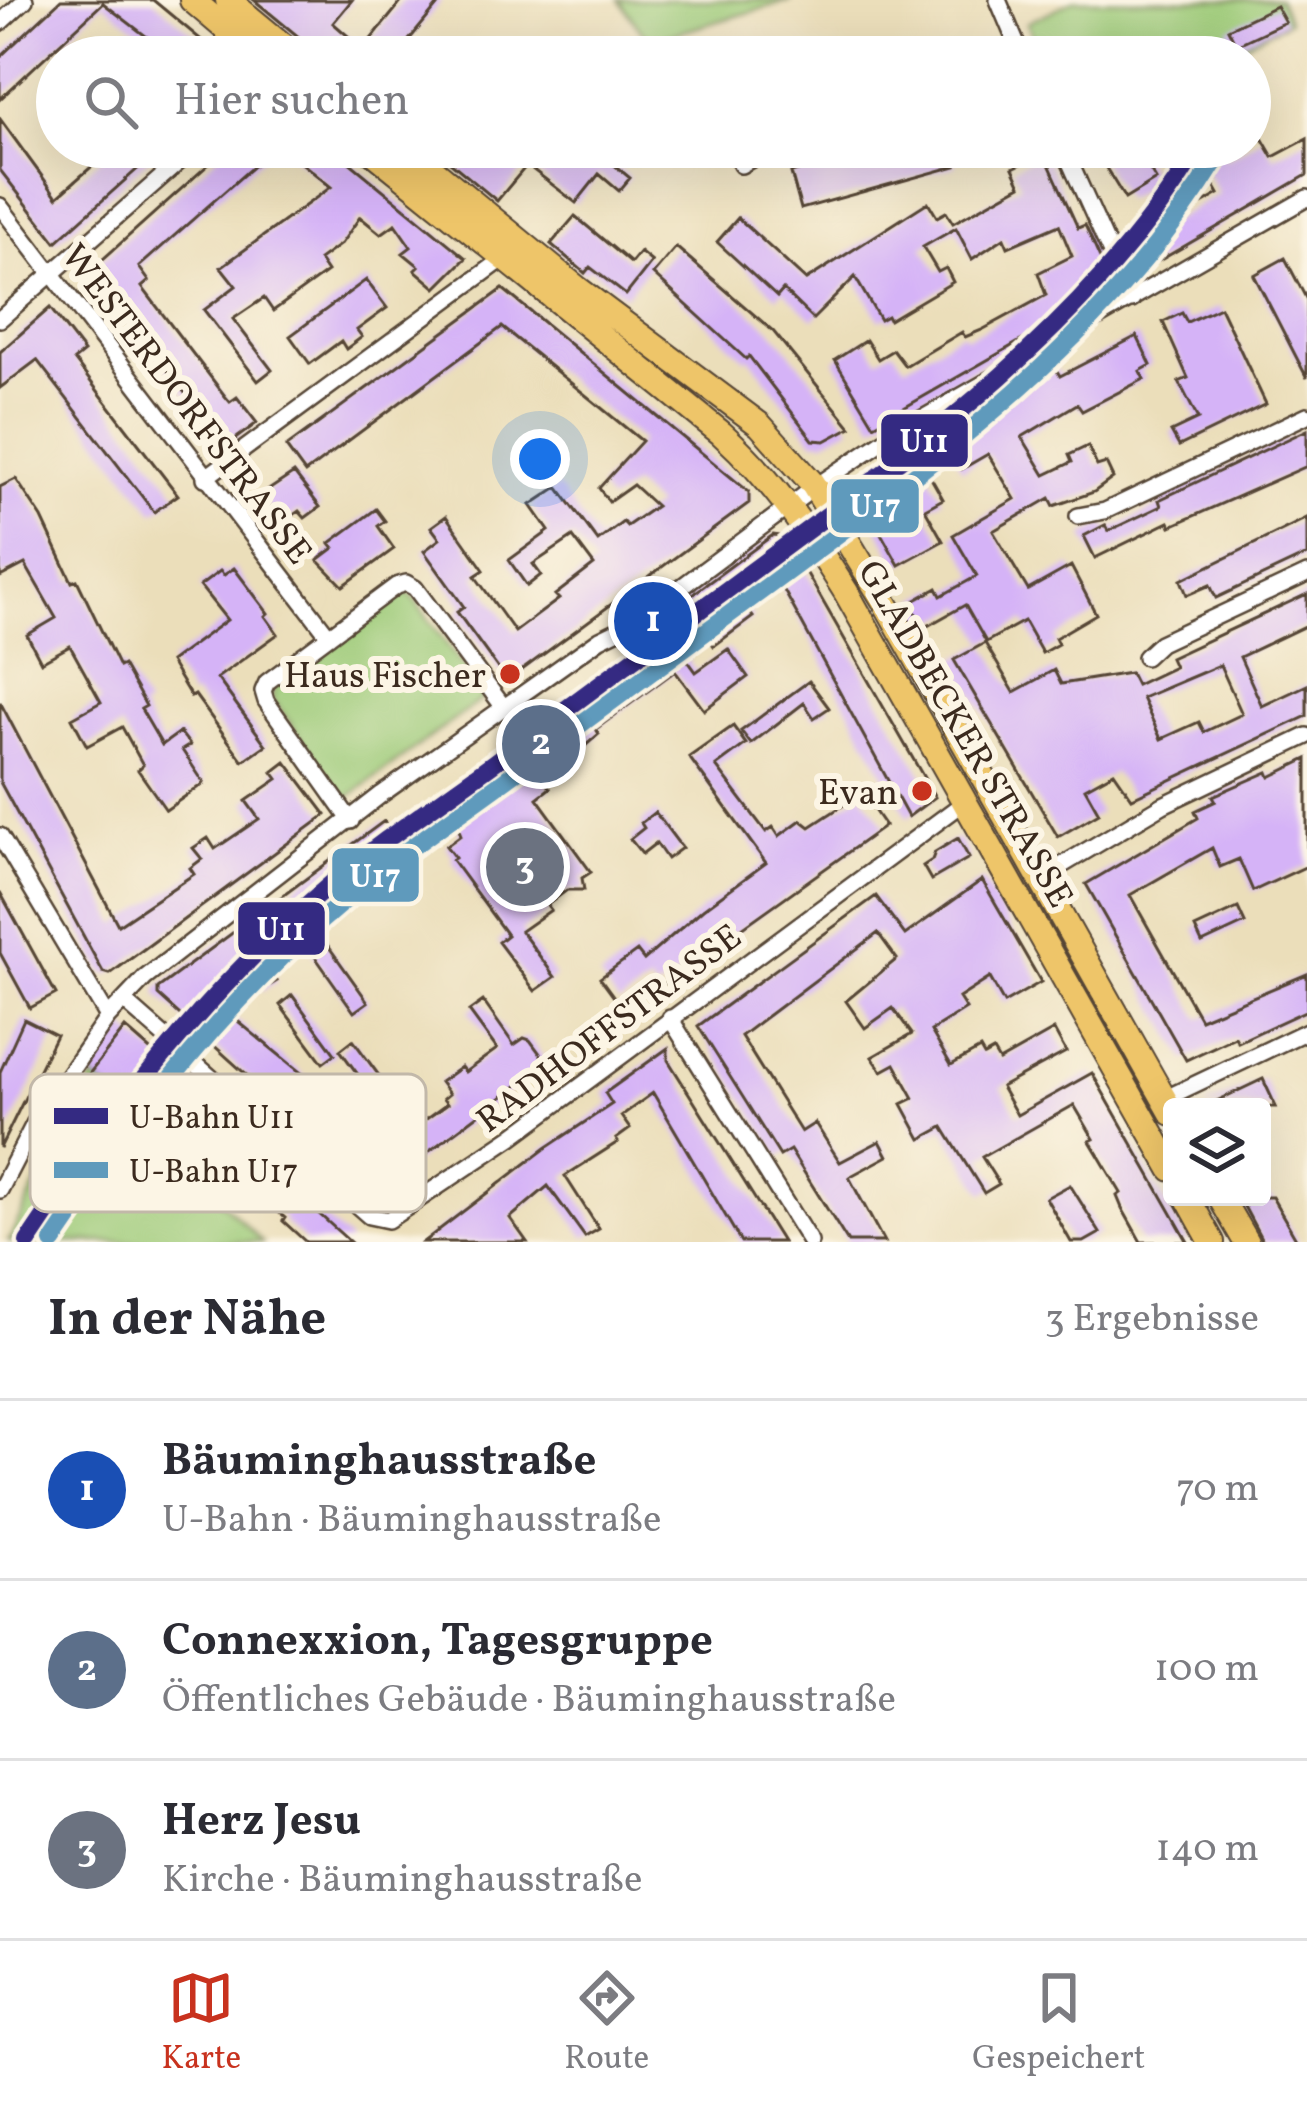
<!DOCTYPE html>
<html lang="de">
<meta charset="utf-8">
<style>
:root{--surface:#fff;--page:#f2f2f3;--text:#2b2b33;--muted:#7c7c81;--line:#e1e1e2;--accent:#c8321e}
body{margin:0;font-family:Vollkorn,serif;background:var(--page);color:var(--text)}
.controls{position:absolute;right:36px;bottom:36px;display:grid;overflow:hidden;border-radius:12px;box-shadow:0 12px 48px #0002}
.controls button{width:108px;height:108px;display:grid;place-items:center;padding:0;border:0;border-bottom:3px solid var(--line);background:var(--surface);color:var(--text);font:60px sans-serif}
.you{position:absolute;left:540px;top:459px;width:42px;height:42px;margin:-30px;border:9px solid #fff;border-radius:50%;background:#1a73e8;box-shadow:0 0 0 18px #1a73e833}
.badge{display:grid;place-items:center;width:78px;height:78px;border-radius:50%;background:var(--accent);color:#fff;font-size:39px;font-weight:700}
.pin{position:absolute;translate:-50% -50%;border:6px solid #fff;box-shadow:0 3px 12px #0006}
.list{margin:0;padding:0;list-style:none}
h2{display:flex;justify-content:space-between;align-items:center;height:156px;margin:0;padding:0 48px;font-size:51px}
h2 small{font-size:39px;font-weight:400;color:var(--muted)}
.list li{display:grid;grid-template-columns:78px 1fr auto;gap:36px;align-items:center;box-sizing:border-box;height:180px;padding:0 48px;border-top:3px solid var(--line)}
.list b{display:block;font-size:45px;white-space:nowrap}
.list p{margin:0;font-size:39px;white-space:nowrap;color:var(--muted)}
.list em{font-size:39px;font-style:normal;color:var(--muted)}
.icon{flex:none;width:66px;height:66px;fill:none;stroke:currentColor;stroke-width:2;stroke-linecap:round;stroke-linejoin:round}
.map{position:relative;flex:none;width:1307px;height:1242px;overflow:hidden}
.search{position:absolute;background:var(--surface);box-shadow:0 12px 48px #0002;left:36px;right:36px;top:36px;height:132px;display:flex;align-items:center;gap:30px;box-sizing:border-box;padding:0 42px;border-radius:66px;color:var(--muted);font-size:45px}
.sheet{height:696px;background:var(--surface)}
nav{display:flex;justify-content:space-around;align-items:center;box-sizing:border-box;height:168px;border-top:3px solid var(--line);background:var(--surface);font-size:33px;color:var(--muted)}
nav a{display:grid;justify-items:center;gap:6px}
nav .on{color:var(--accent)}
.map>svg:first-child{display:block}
.green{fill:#9ecb79;stroke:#6c7a4c;stroke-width:3}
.building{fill:#d5b3f7;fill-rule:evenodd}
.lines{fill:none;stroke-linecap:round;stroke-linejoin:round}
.street-casing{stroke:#554535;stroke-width:20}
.primary-casing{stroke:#554535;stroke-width:28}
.street{stroke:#fff;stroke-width:15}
.primary{stroke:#eec569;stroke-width:24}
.metro-1-casing{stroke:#fcf5e5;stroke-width:27}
.metro-2-casing{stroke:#fcf5e5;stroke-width:27}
.metro-1{stroke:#342a82;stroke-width:18}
.metro-2{stroke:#5f9abc;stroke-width:18}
.poi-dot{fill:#c8321e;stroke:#fcf5e5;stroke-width:4.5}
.labels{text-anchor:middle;stroke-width:12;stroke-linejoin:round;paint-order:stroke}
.street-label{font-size:36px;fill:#3b2a1e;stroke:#fcf5e5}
.poi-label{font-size:36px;fill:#3b2a1e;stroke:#fcf5e5;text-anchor:end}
.key{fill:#fcf5e5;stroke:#c2b8a9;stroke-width:3}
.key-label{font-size:33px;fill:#3b2a1e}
.line-badge{stroke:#fcf5e5;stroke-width:4.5}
.badge-label{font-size:33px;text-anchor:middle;font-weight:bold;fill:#fff}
</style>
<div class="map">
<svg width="1307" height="1242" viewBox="0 0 1307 1242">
<rect width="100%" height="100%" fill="#fcf5e5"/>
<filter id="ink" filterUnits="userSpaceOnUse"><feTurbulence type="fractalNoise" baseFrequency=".00833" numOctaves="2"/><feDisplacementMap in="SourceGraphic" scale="24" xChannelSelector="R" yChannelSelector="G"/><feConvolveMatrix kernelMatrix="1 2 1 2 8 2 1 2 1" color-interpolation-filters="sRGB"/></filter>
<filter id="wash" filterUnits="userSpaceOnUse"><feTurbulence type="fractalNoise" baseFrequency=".004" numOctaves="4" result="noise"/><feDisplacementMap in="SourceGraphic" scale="48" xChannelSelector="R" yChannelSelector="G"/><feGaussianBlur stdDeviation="2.7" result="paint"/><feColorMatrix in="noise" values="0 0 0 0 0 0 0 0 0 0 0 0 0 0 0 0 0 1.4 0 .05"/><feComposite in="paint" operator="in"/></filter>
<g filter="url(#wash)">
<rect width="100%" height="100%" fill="#ebdeba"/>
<!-- green -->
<path class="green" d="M619,0H792L649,41Z
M1074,0H1279L1288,21L1220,57H1042L1027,23Z
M400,593L411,595L485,697L346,799L272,698L275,684Z
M95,1078C116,1094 127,1115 149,1130L262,1242H8L60,1137Z"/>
<g id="blocks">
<!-- building -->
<path class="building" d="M61,0H153L222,57H173L103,3L0,99V57Z
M254,0H352L333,23L363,49L403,0H442L395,57H323Z
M1276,6L1285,22L1236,45L1228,29Z
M0,119L57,197L114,147H162L56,242L0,170Z
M1262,138L1273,157L1307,139V175L1140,272L1128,247L1219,194L1202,164L1207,161L1198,147H1219L1226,159Z
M228,147H275L139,267L149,281L142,287L225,396L230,402L237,397L257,423L226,446L127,318L118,325L82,278Z
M282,147H331L466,258L436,288L415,270L419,266L403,253L411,247L395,224L381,234L360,217L341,244L319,260L327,272L273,311L264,298L233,319L272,370L258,381L204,310L236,286L221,267L331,187Z
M432,147H571L591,164L600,153L630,178L619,191L599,174L576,203L527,165L497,201Z
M879,147H950L956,166L801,209L791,173Z
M1100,147H1136L1156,180L1125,199L1100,158L1105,156Z
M1044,153L1078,228L1085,225L1113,288L874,425L835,360L866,340L878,359L893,350L905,366L962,332L965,337L982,330L1046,295L1038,273L1072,256L1059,225L1008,247L1004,238L972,259L956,228L923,247L938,272L946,268L953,282L889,320L887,316L880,320L855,277L813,319L783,290L777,297L717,242L738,218L806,280L928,202L937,217L946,212L953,223L1021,185L1013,168Z
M575,216L631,263L640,252L652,262L626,295L590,267L585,273L551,244Z
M676,247L773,331L851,427L825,441L813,440L749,356L746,359L653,274Z
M1285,258L1307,300V378L1254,275Z
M366,280L387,308L357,330L362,337L346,349L341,341L310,364L290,336Z
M503,289L749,492V503L514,676L502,674L457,612L464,607L424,551L440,539L431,527L446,516L484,570L475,576L515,632L559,599L555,595L594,565L573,537L533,564L541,575L527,586L509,560L549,531L531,505L558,487L598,541L623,522L627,526L656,506L633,485L609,502L599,488L642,441L502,327L305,473L286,447Z
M1220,307L1266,404L1179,446L1171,432L1198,419L1179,382L1188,378L1163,322L1182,313L1187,322Z
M50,308L84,352L74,360L178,495L154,512L37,360L0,388V352Z
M1137,336L1151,365L1140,371L1144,379L1082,411L1077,404L1022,437L1045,475L1072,462L1069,455L1088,446L1097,466L1106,463L1113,478L1094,492L1054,506L1050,498L993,531L1028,590L1071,566L1096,614L1055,638L1058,644L1042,653L1024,621L986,642L965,605L924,628L910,603L937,588L941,596L977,576L953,535L1015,499L988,454L962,469L942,436L1056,369L1060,376Z
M1307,430V466L1171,526L1169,522L1095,558L1084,536L1105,525L1108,531L1161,506L1159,500Z
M919,457L943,499L925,509L943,541L899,565L858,493Z
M294,473L320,507L305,518L299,511L282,523L261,495Z
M16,479L42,518L72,582L77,580L119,667L123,665L146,706L141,709L162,745L180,732L190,745L182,750L204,783L166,810L138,770L143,765L122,727L87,746L72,718L101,702L70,646L41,662L27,635L56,618L25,564L0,577V487Z
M376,509L385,521L378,526L394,549L343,586L318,560L334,548L330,543Z
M1307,518V555L1216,598L1210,585L1187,595L1181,580Z
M773,535L786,537L935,797L908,817L775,574L741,601L753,617L714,646L699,626L675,643L696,672L728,649L748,677L704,710L675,671L596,729L599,734L585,746L540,776L550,788L537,798L591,872L582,878L584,890H567L547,905L551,910L521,931L555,977L535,991L498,942L507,935L452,860L455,858L446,846L461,835L457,825L534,768L515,744L645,649L636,636Z
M234,568L268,613L265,616L278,634L217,678L266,745L243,761L195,695L191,697L170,662L227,620L200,586L220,571L224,575Z
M1307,594V625L1240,657L1262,706L1307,685V716L1132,798L1114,772L1085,788L1099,813L1058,837L954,660L985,643L1014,692L1054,670L1061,684L1130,673L1136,685L1174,667L1170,658ZM1220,665L1242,714L1204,732L1199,722L1161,739L1142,698Z
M809,681L829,708L814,718L804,703L751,744L741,731Z
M0,702L118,925L194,874L190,868L202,859L193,848L208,838L215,849L259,819L246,801L278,779L273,772L286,762L326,815L110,974L103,972L0,782Z
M733,726L746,744L716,766L766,832L773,827L779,836L801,820L810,827L862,793L885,826L655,990L650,982L619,1004L600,978L637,951L644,960L703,909L766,863L689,757Z
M1307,759V866L1253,891L1239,859L1220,867L1212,848L1130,895L1200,1019L1307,974V1010L1238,1042L1235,1037L1186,1060L1086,884L1198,818L1195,811L1216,801L1213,796L1268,772L1270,777Z
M655,812L682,848L667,859L656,843L642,854L630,839L644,828L641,823Z
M384,821L411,859L396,870L390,863L385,867L380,861L354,881L357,885L353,892L312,923L368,1002L354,1012L297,931L260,958L277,981L263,990L251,972L212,1000L305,1076L301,1079L350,1124L347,1128L377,1155L447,1104L443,1099L449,1094L440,1082L461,1067L465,1072L497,1049L469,1011L483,1001L514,1045L524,1038L530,1040L544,1059L539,1063L542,1067L415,1162L413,1159L392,1174L381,1187L369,1176L364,1181L158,995V988Z
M958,838L969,858L931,880L923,866L932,860L935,852Z
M982,880L1041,982L1004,1003L990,978L959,998L966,1009L931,1031L951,1065L980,1049L984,1056L993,1051L999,1061L1054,1030L1066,1052L1001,1087L1017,1115L1092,1073L1188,1242H1141L1122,1208L1117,1196L1121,1193L1090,1141L1094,1139L1074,1105L982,1157L999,1184L984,1193L943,1127L921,1139L902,1104L914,1098L895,1064L882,1071L872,1057L912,1034L893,1008L865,1028L846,1001L897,959L878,933L741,1036L801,1132L815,1123L840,1162L880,1141L888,1156L849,1177L884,1242H848L790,1150L780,1156L698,1026L876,896L905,935Z
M0,892L56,994L30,1008L0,953Z
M1238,908L1245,923L1202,943L1195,928Z
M292,995L335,1054L323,1063L280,1005Z
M24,1019L56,1035L0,1148V1072Z
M125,1028L220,1111L211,1122L233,1142L236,1139L350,1242H306L283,1221L285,1218L165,1112L156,1123L89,1074Z
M353,1040L383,1081L370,1091L340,1050Z
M668,1048V1060L782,1242H741L653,1093L621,1116L630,1129L616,1139L618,1142L565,1176L599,1229L585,1237L548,1186L510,1218L527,1242H423L546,1148L612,1104L605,1093Z
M1263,1079L1276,1107H1204Z
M1070,1185L1100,1233L1084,1242H1071L1046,1198Z
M1239,1197H1272L1298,1242H1263Z"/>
</g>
</g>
<g filter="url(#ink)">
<use href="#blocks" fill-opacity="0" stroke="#554535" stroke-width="3"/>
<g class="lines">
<!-- street casing -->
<g class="street-casing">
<path id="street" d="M998,0L1022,57
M0,23L25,0
M1063,147L1132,300
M741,165L772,147
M0,206L329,636
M0,319L196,147
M205,478L503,259
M1078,516L1105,511L1307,415
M1145,657L1160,643L1307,574
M351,821L266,701L263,691L267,682L396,586L406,583L415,588L505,709
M0,836L108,1017
M1039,879L1163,805L1307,736
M124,1001L369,1216L388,1220L512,1137L966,801
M670,1018L810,1242
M1164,1099L1307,1031
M0,1190L34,1124L108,1017L145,978L382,794L600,639L633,623L815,487L883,441L1307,198"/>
</g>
<!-- primary casing -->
<g class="primary-casing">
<path id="primary" d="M192,0L259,57
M228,0L297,57
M367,147L721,433C773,480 809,533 846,592L1172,1169
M405,147L578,289L760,425L812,483L883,599L1172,1113
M1187,1197L1212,1242
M1220,1197L1246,1242"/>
</g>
<!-- street -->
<use href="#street" class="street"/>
<!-- primary -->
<use href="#primary" class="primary"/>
<!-- metro-1 casing -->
<g class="metro-1-casing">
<path id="metro-1" d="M28,1242C120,1104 204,992 332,883C382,840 439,803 492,764C599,685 706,605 813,526C957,419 1105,302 1199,147"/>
</g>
<!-- metro-2 casing -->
<g class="metro-2-casing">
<path id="metro-2" d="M53,1242C140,1112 225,1000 346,899C396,856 452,819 505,780C612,701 719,622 826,543C972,434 1122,315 1217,158"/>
</g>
<!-- metro-1 -->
<use href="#metro-1" class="metro-1"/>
<!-- metro-2 -->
<use href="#metro-2" class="metro-2"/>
</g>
</g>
<!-- markers -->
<g class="poi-dot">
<circle cx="510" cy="674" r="12"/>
<circle cx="922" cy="791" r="12"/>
</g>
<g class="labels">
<!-- street labels -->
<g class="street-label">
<text transform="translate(188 403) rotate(53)" y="13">WESTERDORFSTRASSE</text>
<text transform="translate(967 733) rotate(60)" y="13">GLADBECKER STRASSE</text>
<text transform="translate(608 1027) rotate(-37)" y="13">RADHOFFSTRASSE</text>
</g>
<!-- poi labels -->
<g class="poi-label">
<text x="486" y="687">Haus Fischer</text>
<text x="898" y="804">Evan</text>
</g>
</g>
<!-- legend -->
<rect x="30" y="1074" width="396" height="138" rx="18" class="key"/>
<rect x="54" y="1108" width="54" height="16" fill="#342a82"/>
<rect x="54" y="1162" width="54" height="16" fill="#5f9abc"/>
<g class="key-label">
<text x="129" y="1128">U-Bahn U11</text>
<text x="129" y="1182">U-Bahn U17</text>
</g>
<g class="line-badge">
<rect x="879" y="412" width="91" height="57" rx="12" fill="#342a82"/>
<rect x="829" y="477" width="92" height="58" rx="12" fill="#5f9abc"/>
<rect x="330" y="846" width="91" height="58" rx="12" fill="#5f9abc"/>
<rect x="236" y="900" width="91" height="57" rx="12" fill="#342a82"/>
</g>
<g class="badge-label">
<text x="924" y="452">U11</text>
<text x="875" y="517">U17</text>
<text x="375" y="887">U17</text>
<text x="281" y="940">U11</text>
</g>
</svg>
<div class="controls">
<button><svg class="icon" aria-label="layers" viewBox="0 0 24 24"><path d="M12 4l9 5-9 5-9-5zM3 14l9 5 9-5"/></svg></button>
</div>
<div class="you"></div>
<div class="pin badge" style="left:653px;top:621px;background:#1a4fb4">1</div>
<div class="pin badge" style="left:541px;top:744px;background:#5c6f8a">2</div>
<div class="pin badge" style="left:525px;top:867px;background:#6b7280">3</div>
<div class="search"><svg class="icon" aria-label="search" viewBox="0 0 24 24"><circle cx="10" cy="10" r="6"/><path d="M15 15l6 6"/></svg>Hier suchen</div>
</div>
<section class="sheet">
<h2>In der Nähe<small>3 Ergebnisse</small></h2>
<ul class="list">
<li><span class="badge" style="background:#1a4fb4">1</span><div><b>Bäuminghausstraße</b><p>U-Bahn · Bäuminghausstraße</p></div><em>70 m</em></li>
<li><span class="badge" style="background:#5c6f8a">2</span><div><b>Connexxion, Tagesgruppe</b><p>Öffentliches Gebäude · Bäuminghausstraße</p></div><em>100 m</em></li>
<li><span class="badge" style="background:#6b7280">3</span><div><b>Herz Jesu</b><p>Kirche · Bäuminghausstraße</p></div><em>140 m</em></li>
</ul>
</section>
<nav>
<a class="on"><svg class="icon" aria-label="map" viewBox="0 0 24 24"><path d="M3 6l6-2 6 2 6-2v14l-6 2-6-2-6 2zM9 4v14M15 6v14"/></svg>Karte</a>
<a><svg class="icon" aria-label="directions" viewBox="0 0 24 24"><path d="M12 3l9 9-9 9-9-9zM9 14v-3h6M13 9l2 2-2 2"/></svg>Route</a>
<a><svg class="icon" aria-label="saved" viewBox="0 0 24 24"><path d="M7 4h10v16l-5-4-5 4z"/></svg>Gespeichert</a>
</nav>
